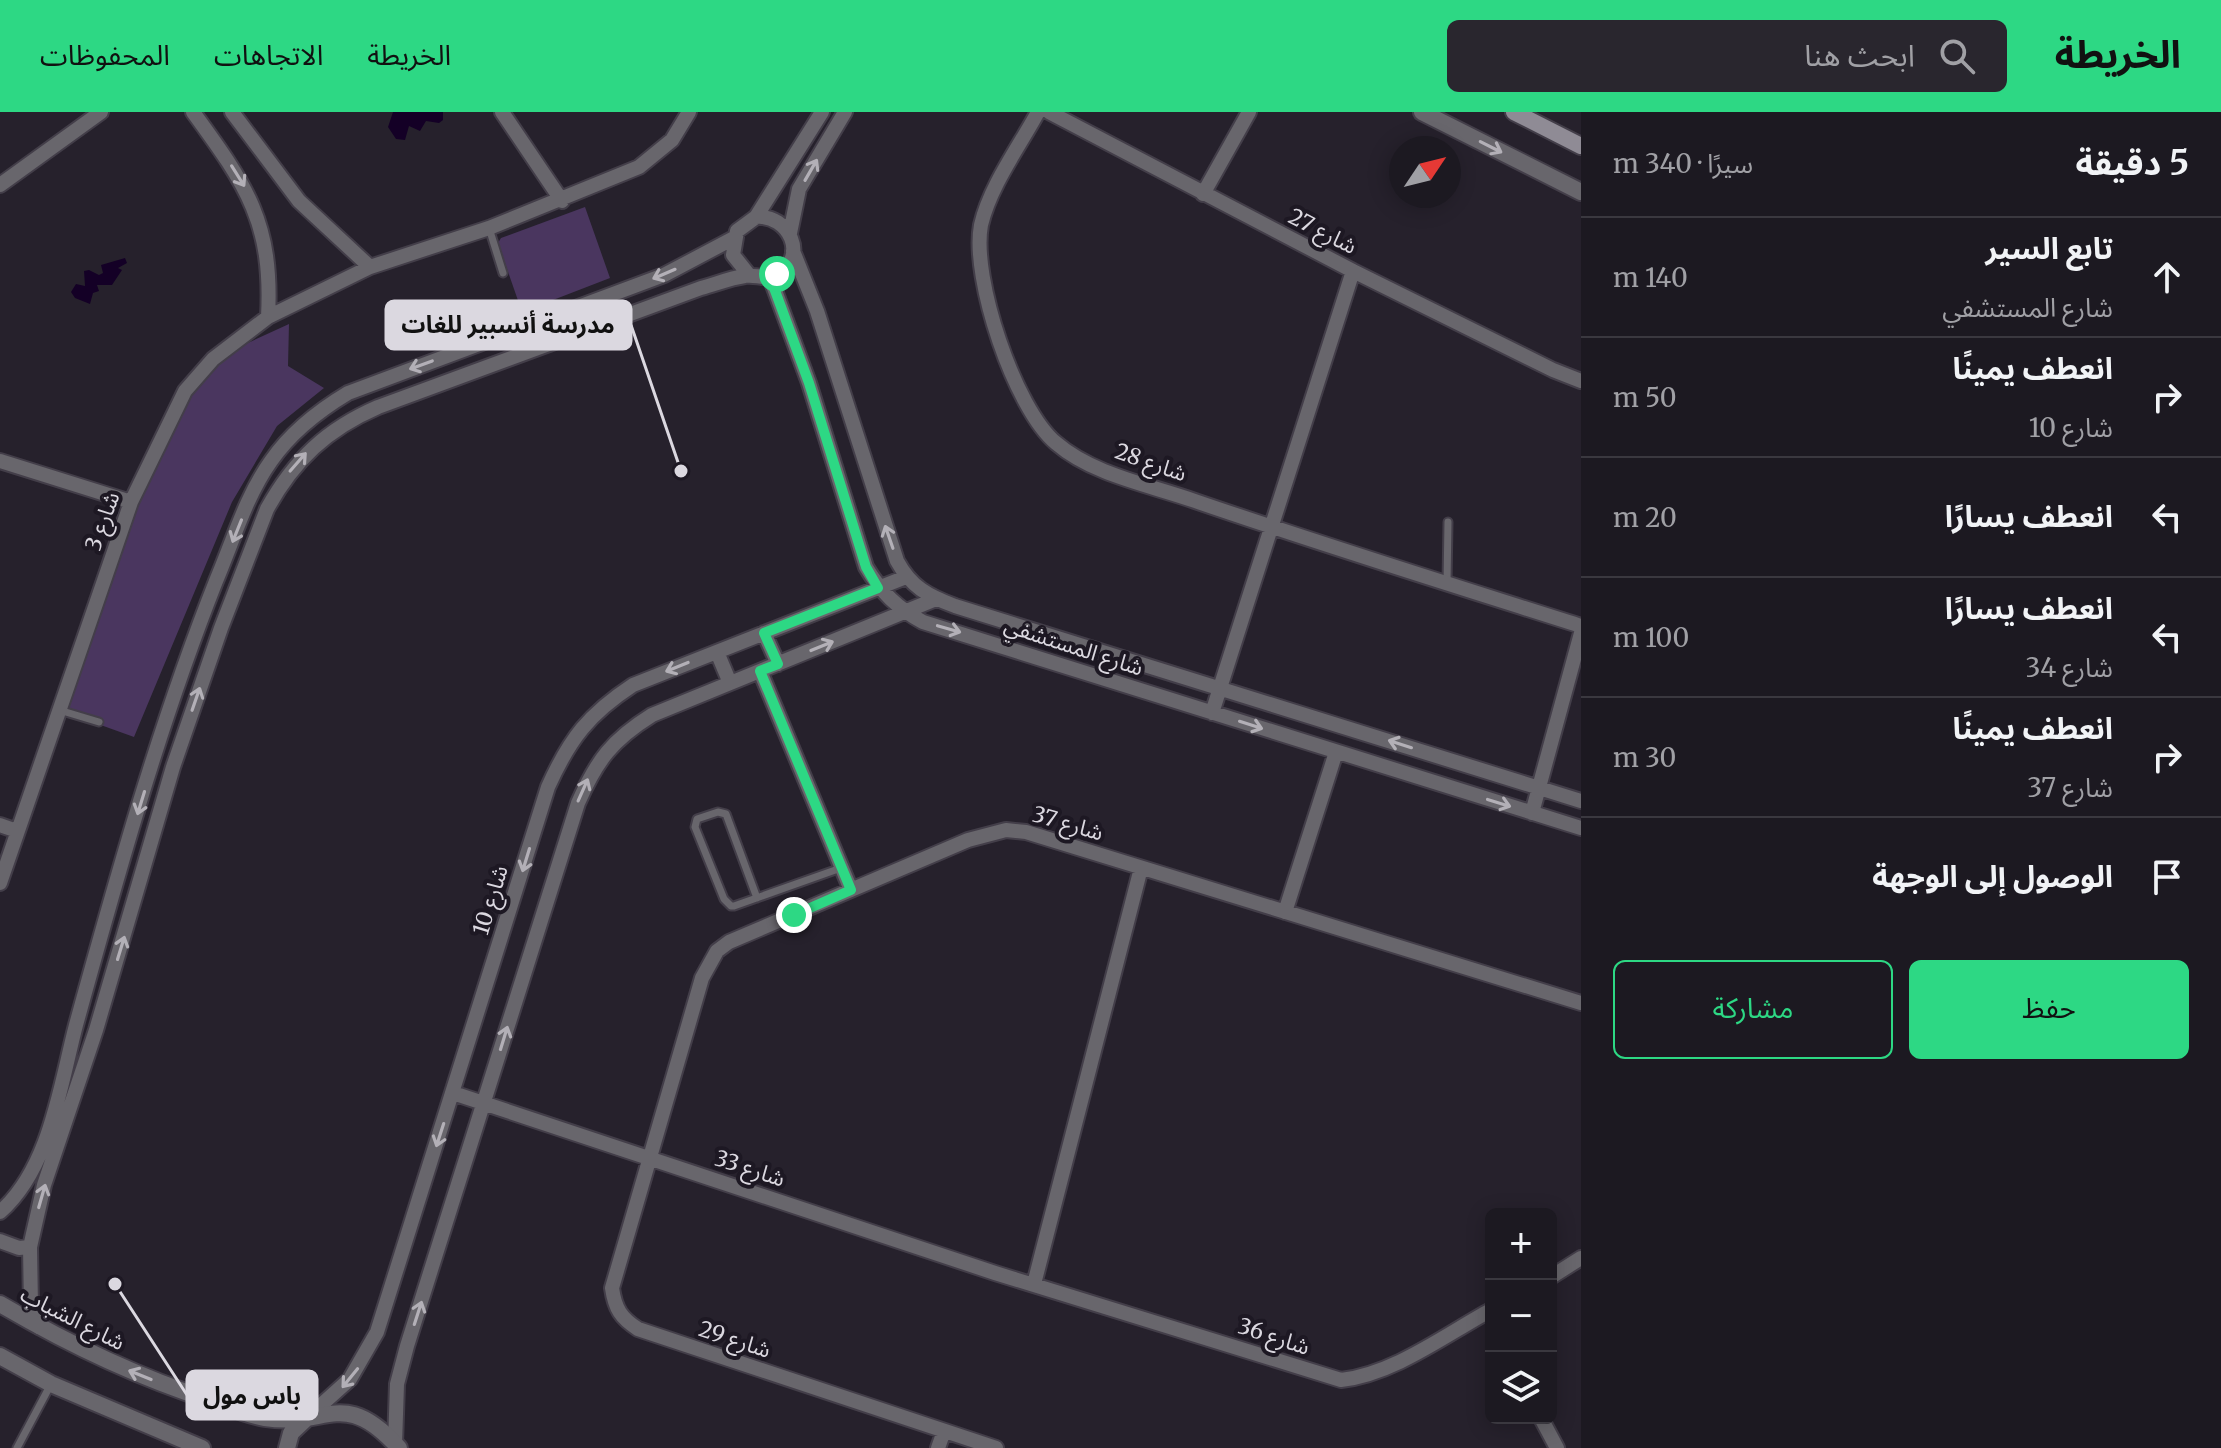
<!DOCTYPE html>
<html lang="ar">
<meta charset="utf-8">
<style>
:root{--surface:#1c1921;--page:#29262e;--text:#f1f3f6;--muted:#a0a0a5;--line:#3a383f;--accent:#2dd884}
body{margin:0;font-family:Merriweather,"Noto Sans Arabic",serif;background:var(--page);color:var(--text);direction:rtl}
.controls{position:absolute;right:24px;bottom:24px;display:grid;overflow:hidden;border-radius:12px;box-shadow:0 4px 20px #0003}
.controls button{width:72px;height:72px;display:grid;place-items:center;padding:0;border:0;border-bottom:2px solid var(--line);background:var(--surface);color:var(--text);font:40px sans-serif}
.compass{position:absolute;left:1389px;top:24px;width:72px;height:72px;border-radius:50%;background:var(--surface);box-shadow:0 4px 20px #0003;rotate:55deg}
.stop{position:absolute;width:24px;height:24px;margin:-18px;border:6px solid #2dd884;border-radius:50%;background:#fff}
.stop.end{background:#2dd884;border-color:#fff;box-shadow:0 2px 8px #0008}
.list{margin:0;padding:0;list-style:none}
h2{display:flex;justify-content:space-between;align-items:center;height:104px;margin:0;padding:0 32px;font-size:34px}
h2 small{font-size:26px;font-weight:400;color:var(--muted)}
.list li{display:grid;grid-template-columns:52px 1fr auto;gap:24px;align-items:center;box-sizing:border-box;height:120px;padding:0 32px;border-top:2px solid var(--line)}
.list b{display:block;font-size:30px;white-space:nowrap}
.list p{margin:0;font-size:26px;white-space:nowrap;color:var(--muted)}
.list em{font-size:26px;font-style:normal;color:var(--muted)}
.actions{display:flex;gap:16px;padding:24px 32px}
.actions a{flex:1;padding:18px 0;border:2px solid var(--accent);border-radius:12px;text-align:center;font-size:28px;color:var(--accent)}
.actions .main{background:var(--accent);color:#111}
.icon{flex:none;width:44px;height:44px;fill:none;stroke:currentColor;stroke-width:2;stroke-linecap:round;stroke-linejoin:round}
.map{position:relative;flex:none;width:1581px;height:1336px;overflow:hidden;direction:ltr}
header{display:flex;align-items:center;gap:48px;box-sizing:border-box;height:112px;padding:0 40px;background:var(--accent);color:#111}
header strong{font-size:38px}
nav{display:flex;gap:44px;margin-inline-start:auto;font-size:28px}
.search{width:560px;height:72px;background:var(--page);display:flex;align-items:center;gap:20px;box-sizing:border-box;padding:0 28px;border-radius:12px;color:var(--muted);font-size:30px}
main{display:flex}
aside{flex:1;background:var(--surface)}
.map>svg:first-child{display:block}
.green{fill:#4a365f}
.water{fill:#140026}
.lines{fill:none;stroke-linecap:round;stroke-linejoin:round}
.service-casing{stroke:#433e49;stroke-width:11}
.minor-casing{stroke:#433e49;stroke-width:18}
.tertiary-casing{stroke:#433e49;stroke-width:20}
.secondary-casing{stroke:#433e49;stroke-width:20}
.service{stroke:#68666c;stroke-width:7}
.minor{stroke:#68666c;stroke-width:14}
.tertiary{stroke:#68666c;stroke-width:16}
.secondary{stroke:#8f8b95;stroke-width:16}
.oneway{stroke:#b3b0b7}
.route{stroke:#2dd884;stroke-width:10}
.labels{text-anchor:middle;stroke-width:8;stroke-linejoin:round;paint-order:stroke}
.street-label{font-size:22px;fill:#dbd8e0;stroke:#1d1823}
.leader{fill:none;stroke:#dbd8e0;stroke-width:3}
.callout-dot{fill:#dbd8e0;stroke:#1d1823;stroke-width:3}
.callout{fill:#dbd8e0;stroke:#dbd8e0;stroke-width:3}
.callout-label{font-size:24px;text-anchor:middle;font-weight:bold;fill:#111}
</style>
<header>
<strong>الخريطة</strong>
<div class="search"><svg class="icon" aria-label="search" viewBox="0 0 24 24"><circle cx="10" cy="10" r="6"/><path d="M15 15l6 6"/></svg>ابحث هنا</div>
<nav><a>الخريطة</a><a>الاتجاهات</a><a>المحفوظات</a></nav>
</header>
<main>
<aside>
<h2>5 دقيقة<small>سيرًا · 340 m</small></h2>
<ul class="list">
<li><svg class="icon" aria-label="ahead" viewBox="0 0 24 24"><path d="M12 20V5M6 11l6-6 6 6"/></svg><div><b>تابع السير</b><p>شارع المستشفي</p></div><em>140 m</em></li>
<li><svg class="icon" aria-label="right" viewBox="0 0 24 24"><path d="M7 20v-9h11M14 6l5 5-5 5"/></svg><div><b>انعطف يمينًا</b><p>شارع 10</p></div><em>50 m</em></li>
<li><svg class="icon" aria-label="left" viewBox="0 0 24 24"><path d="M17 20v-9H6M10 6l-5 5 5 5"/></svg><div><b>انعطف يسارًا</b></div><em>20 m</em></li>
<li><svg class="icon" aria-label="left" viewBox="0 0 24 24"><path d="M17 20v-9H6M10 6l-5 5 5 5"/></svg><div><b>انعطف يسارًا</b><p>شارع 34</p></div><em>100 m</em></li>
<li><svg class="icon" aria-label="right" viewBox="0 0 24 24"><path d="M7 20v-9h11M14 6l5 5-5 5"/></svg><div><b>انعطف يمينًا</b><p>شارع 37</p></div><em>30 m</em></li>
<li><svg class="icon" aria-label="arrive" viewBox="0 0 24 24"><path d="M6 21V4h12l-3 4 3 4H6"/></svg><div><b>الوصول إلى الوجهة</b></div></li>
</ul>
<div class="actions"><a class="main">حفظ</a><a>مشاركة</a></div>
</aside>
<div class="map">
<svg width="1581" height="1336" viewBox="0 0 1581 1336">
<rect width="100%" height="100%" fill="#26212c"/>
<!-- green -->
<path class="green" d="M585,95L610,166L522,200L498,131L501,126Z
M289,212L288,254L324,276L277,314L232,390L134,625L59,598L163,319L213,247Z"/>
<!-- water -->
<path class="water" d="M393,0H443V8L439,11L426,9L420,19L409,14L405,28L396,27L388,15Z
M125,146L127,151L118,156L122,158L112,173H97L99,179L93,181L90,192L75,186L71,180L76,172L85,174L84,159L89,158L99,163L103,161L101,153Z"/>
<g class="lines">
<!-- service casing -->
<g class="service-casing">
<path id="service" d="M489,116L503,161
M1447,471L1448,410
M59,598L99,610
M757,786L726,702L718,700L697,707L695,715L724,787L731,794H734L841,756
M17,1336L51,1272"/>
</g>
<!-- minor casing -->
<g class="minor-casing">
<path id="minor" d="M193,0C247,74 273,111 268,205
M232,0L299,89L370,155
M502,0L562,89
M1038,0C1019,35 990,74 981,113C971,166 1015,297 1056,331C1093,363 1150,373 1195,389C1323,433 1452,473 1581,514
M1049,0L1353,159L1553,258L1581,269
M0,73L101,0
M1203,82L1249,0
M756,105L822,0
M790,121L799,77L845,0
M793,139L817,199L897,449C911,475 928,484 955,494L1581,689
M770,165L809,271L866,455C881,480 897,496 923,510L1581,716
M0,349L131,390
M764,521L778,552
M717,540L730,571
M760,559L851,778
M1212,601L1353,159
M1532,701L1581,521
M0,713L17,719
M0,771L131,390L185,279L213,247L268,205L370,155L489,116L639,55L672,28L689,0
M1285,800L1336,640
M453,981L995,1161L1341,1268C1394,1262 1445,1223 1491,1198
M0,1100C50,1056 60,974 76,913C117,764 159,613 216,469C233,429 246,384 271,349C291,320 318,299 348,281L664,163L734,126
M0,1129L19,1136L30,1135
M1551,1165L1581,1146
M1034,1172L1141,756
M39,1215L31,1195L30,1135L44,1073L96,918L173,655L221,516L267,397C294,348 327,317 378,295L701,176C716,172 730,166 745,164C755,162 765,168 776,163C810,146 789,102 756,105L737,119L733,143L749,163
M310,1303L350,1267L377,1220L548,675C570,626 589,602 633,573L906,465
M1541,1306L1557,1336
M395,1332L397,1272L407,1234L578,691C597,648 612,628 652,603L936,487
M938,1336L944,1319
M996,1336L638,1217C621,1206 615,1197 612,1176L702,866L717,839L729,830L968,728L1006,718L1026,720L1581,891"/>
</g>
<!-- tertiary casing -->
<g class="tertiary-casing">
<path id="tertiary" d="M1422,0L1581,80
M0,1192C68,1232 137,1265 212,1289C229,1295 247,1303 265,1306C328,1316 343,1274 399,1336
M0,1244L51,1272L202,1336
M287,1336L291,1321L309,1304"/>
</g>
<!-- secondary casing -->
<g class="secondary-casing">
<path id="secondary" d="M1514,0L1581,34"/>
</g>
<!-- service -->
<use href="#service" class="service"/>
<!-- minor -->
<use href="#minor" class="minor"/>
<!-- tertiary -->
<use href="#tertiary" class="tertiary"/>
<!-- secondary -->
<use href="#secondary" class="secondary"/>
</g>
<!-- one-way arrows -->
<defs><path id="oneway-shaft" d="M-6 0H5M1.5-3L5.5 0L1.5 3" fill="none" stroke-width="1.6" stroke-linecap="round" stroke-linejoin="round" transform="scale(2)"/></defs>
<g class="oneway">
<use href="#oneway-shaft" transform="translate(1491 35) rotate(27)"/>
<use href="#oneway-shaft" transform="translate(811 58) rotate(-60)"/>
<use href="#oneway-shaft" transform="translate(238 64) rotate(58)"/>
<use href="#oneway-shaft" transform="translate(664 162) rotate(157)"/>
<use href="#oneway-shaft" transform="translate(421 253) rotate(160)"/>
<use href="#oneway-shaft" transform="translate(298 350) rotate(-49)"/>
<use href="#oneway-shaft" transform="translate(237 419) rotate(112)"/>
<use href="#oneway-shaft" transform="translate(889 425) rotate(-109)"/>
<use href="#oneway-shaft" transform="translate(949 517) rotate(16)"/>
<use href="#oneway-shaft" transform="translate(822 534) rotate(-22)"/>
<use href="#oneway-shaft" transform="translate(677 555) rotate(158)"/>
<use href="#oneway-shaft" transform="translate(196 587) rotate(-71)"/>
<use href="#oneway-shaft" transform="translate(1251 613) rotate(18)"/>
<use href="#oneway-shaft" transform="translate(1400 632) rotate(-162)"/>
<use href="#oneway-shaft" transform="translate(583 678) rotate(-66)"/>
<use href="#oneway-shaft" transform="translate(141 691) rotate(107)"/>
<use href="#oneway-shaft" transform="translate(1499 691) rotate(17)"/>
<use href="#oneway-shaft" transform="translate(526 748) rotate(107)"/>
<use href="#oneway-shaft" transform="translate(121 836) rotate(-73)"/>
<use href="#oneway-shaft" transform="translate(504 926) rotate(-73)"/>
<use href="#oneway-shaft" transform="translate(440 1023) rotate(108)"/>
<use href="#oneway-shaft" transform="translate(42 1084) rotate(-74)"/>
<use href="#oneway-shaft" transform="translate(418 1201) rotate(-72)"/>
<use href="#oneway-shaft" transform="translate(140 1263) rotate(-158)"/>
<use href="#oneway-shaft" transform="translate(350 1266) rotate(129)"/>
</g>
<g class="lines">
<!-- route -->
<path class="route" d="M777,162L770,165L809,271L866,455L878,476L764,521L778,552L760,559L851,778L794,803"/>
</g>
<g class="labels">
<!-- street labels -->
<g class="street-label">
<text transform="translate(1323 119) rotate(27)" y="8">شارع 27</text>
<text transform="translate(1151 350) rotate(19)" y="8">شارع 28</text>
<text transform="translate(102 409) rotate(-70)" y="8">شارع 3</text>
<text transform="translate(1074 534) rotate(18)" y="8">شارع المستشفي</text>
<text transform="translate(1068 711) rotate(16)" y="8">شارع 37</text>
<text transform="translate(490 788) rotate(-73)" y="8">شارع 10</text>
<text transform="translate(750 1056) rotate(18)" y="8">شارع 33</text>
<text transform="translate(73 1206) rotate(27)" y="8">شارع الشباب</text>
<text transform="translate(1274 1224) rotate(18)" y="8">شارع 36</text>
<text transform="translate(735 1227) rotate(18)" y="8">شارع 29</text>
</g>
</g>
<!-- callouts -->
<path class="leader" d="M681 359L631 213M115 1172L187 1283"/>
<g class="callout-dot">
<circle cx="681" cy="359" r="8"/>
<circle cx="115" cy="1172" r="8"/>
</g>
<g class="callout">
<rect x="386" y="189" width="245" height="48" rx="8"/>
<rect x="187" y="1259" width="130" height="48" rx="8"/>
</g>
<g class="callout-label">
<text x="508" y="221">مدرسة أنسبير للغات</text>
<text x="252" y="1292">باس مول</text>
</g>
</svg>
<div class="controls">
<button>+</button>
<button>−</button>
<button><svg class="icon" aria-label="layers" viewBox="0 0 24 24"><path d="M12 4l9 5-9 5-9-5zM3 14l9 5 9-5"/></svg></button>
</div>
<svg class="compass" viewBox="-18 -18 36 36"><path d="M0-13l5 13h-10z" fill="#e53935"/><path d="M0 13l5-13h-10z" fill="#a0a0a5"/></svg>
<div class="stop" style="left:777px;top:162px"></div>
<div class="stop end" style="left:794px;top:803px"></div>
</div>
</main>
